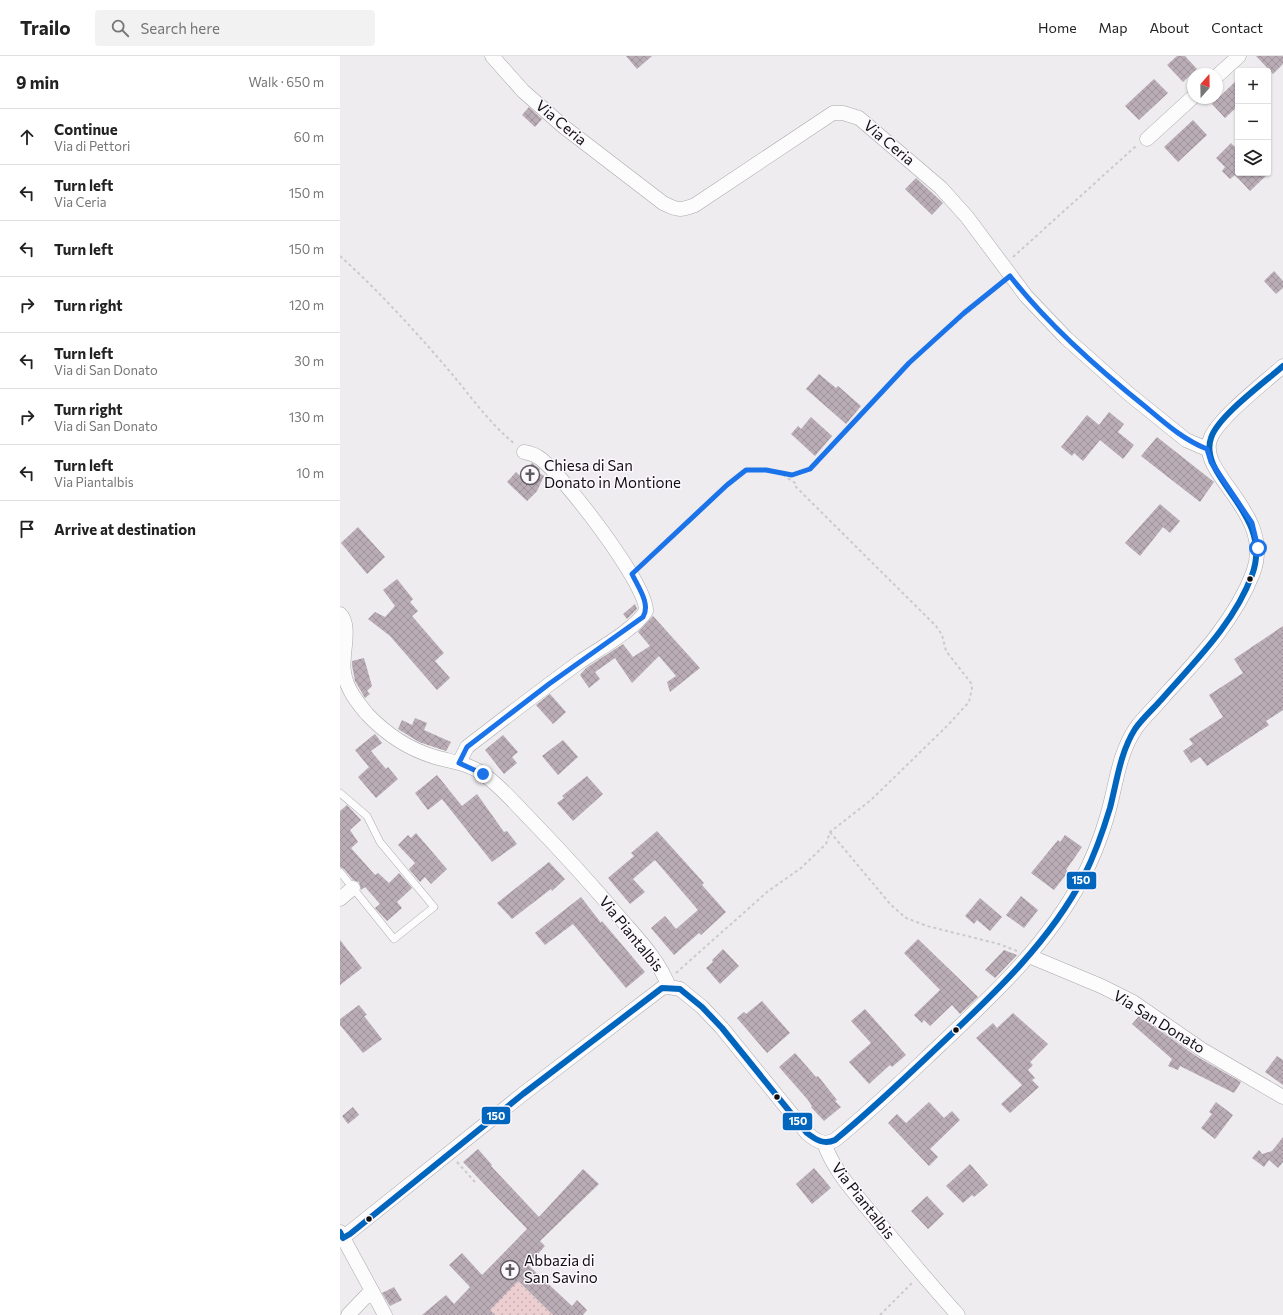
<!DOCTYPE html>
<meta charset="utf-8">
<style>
:root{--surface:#fff;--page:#f2f2f2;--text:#222;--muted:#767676;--line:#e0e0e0}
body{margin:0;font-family:Commissioner,sans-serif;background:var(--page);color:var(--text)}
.controls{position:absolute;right:12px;top:12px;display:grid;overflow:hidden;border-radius:4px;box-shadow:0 1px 3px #0004}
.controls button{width:36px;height:36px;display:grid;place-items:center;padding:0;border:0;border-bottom:1px solid var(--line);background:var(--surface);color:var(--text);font:20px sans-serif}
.compass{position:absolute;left:847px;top:12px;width:36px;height:36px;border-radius:50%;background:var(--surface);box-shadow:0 1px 3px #0004;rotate:20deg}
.stop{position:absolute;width:12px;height:12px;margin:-9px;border:3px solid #1a73e8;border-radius:50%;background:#fff}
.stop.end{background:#1a73e8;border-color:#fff;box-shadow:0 1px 4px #0008}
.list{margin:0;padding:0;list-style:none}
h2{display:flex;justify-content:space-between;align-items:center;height:52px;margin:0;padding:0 16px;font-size:17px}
h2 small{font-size:13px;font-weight:400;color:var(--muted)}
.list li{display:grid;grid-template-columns:26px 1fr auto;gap:12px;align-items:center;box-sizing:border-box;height:56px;padding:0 16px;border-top:1px solid var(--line)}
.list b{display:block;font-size:15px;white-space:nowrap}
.list p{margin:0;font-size:13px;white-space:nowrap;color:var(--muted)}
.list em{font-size:13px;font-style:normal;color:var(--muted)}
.icon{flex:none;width:22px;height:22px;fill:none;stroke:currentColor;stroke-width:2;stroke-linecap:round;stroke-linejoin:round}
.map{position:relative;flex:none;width:943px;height:1259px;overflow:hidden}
header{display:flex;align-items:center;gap:24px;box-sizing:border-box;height:56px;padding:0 20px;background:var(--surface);border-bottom:1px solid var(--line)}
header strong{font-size:19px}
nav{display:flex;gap:22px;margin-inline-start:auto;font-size:14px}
.search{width:280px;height:36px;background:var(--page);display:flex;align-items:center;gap:10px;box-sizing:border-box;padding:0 14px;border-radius:4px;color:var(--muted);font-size:15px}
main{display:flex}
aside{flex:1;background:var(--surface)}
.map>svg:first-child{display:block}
.garden{fill:url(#garden-dots)}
.building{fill:url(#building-cross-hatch)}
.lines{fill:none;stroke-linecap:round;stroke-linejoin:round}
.service-casing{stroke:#a8a7a9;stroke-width:8}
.minor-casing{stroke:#a8a7a9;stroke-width:15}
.path{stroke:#cbcacb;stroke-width:2;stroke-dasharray:3 3;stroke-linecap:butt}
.service{stroke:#fcfcfd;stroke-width:7}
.minor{stroke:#fcfcfd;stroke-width:14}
.bus-1-casing{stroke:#fcf8fe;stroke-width:9}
.bus-1{stroke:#0065bd;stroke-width:6}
.route{stroke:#1a73e8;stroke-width:5}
.bus-dot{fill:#100f11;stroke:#fcf8fe;stroke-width:1.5}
.labels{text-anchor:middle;stroke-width:3;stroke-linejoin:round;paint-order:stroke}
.street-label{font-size:15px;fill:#100f11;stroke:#fcf8fe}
.poi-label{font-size:15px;fill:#100f11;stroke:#fcf8fe;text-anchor:start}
.line-badge{stroke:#fcf8fe;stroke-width:1.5}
.badge-label{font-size:11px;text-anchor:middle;font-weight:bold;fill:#fff}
</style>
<header>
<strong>Trailo</strong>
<div class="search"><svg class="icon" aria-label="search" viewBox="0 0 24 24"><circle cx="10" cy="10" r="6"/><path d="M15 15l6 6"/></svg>Search here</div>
<nav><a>Home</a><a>Map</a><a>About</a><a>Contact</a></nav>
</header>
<main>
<aside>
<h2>9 min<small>Walk · 650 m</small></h2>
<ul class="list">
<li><svg class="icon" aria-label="ahead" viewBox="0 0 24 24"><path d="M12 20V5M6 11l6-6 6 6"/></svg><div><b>Continue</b><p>Via di Pettori</p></div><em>60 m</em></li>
<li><svg class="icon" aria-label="left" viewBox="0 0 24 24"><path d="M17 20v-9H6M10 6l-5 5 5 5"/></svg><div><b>Turn left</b><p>Via Ceria</p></div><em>150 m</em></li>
<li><svg class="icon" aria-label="left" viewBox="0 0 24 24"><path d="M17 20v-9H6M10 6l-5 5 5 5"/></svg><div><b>Turn left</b></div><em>150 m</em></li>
<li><svg class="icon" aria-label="right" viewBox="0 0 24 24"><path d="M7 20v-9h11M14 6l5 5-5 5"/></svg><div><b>Turn right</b></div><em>120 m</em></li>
<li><svg class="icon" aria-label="left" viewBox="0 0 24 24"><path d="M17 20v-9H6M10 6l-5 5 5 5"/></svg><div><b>Turn left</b><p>Via di San Donato</p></div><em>30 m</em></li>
<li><svg class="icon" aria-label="right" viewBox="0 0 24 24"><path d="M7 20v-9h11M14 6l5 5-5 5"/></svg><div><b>Turn right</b><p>Via di San Donato</p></div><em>130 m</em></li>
<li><svg class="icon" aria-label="left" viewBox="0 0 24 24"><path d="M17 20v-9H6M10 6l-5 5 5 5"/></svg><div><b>Turn left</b><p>Via Piantalbis</p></div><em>10 m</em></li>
<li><svg class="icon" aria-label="arrive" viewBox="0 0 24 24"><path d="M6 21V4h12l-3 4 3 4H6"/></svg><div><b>Arrive at destination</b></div></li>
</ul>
</aside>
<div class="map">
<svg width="943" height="1259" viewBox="0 0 943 1259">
<defs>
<pattern id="garden-dots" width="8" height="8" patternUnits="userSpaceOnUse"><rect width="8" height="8" fill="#ecced1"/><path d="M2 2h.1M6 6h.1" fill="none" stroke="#c9b0b2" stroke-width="1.8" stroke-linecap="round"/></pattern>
<pattern id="building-cross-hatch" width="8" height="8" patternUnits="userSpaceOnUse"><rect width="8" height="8" fill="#b9acb4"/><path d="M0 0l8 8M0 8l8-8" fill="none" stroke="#9e939a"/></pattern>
</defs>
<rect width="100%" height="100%" fill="#eeecef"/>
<!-- garden -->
<path class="garden" d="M172,1220L213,1259H155L139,1243Z"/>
<!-- building -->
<path class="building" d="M286,0H312L297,13Z
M837,0H845L857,13L843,26L827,9Z
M916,0H943V8L933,18Z
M814,23L828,37L799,64L785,50Z
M898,23V50L885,62L872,48Z
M189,51L202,63L195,71L182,59Z
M853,64L867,79L838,106L824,91Z
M891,87L898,94V115L896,117H929L910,135L895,119L890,123L882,115L885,111L876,102Z
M576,122L603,147L592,159L565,133Z
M934,215L943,225V232L936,238L924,225Z
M479,318L496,332L498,330L521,350L506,368L466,333Z
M769,356L784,368L778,376L794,389L783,403L760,384L743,405L734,397L732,400L721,391L747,359L759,369Z
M471,361L492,380L475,400L451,378L458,370L461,373Z
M817,381L874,426L860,446L801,400Z
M192,407L200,413L198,416L204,420L197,435L187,445L167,426L176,416L182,422Z
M820,448L840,465L830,477L823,471L800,500L785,487Z
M18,471L45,501L27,518L1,487Z
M57,523L73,543L70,546L78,555L72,560L104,597L95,605L110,622L97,634L50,580L28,563L35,556L45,561L55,550L43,534Z
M295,548L297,553L287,563L283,558Z
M313,560L360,612L330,636L327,626L336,620L319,600L292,627L275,602L255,616L260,623L249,632L240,619L246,612L283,588L293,601L310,590L298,576Z
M943,570V654L926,665L929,669L867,710L860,701L851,707L843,695L853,688L849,683L883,661L869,639L903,617L894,603Z
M24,602L32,630L27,635L30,638L25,642L15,625L12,609V605Z
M210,638L226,656L213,668L196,649Z
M75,662L87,667L84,674L111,686L106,695L79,686L58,673L62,664L72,669Z
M35,678L42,687L31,695L46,713L48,711L58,723L36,742L18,721L29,711L15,694Z
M163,679L178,696L172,701L177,707L164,718L145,694Z
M223,684L238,701L218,719L202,700Z
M97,719L122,750L137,738L164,776L167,775L177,788L152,806L102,743L88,754L75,737Z
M247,720L263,738L233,765L217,747L224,742L222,740Z
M7,749L21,764L10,774L18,786L11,792L35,819L38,817L49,827L59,817L72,832L57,846L62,852L47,865L35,852L40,848L25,831L21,834L19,826L13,824L4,813L0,811V755Z
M317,775L364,827L362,829L386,856L361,879L359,877L334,899L311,872L325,860L336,873L358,854L315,804L293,823L305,836L290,848L268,822L294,800L291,797Z
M76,777L107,813L91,828L85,821L80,826L69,813L75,807L58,789L68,779L71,782Z
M725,779L742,791L726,814L728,816L714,834L691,817L718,784L720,786Z
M209,806L225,823L212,835L211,833L172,863L157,847Z
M681,840L698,854L684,872L666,859Z
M241,841L261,867L262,865L305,916L286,932L233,868L205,889L195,877Z
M640,842L662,861L650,875L637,864L634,868L625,860Z
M578,883L638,941L620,958L612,949L590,970L584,964L582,967L574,959L600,934L564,897Z
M0,884L22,912L0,929Z
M383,893L399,910L380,928L366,912L373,906L372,904Z
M664,894L677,899L655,922L645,914Z
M422,945L450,977L427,997L397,962L404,956L406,958Z
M19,949L27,959L24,960L42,983L23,997L0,969V963Z
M525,953L566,999L552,1011L550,1009L529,1028L509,1006L531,987L511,965Z
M673,957L708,988L690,1006L693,1009L688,1014L695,1022L692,1024L699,1031L670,1057L661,1048L682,1029L636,982L653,967L657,972Z
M799,960L856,1000L901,1026L894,1037L840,1010L838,1014L828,1010L832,1003L792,968Z
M455,997L476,1021L478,1020L497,1044L495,1045L501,1051L484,1065L471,1051L472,1050L468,1044L439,1011Z
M937,1000L943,1004V1029L925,1016Z
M589,1046L604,1062L612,1055L620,1064L590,1093L598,1101L589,1110L548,1067L557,1058L566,1067Z
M876,1046L893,1059L875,1083L861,1072L872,1058L869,1056Z
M13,1051L19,1059L8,1068L2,1060Z
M943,1081V1106L938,1112L929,1104L924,1111L912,1102L919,1094L922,1098L932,1095Z
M138,1093L152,1109L151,1110L199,1161L243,1113L259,1128L200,1185L205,1190L188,1209L232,1250L237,1244L247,1254L243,1259H213L178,1225L150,1254L155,1259H82L106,1239L114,1248L130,1231L109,1209L122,1197L142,1219L187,1173L123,1106Z
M630,1108L648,1129L634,1141L632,1139L623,1147L606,1130Z
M474,1112L491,1132L472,1148L456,1128Z
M587,1140L604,1158L588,1173L571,1155Z
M54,1231L62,1244L50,1250L42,1237Z"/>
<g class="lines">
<!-- service casing -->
<g class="service-casing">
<path id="service" d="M0,737L27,760L40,786L94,851L54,883L0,816"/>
</g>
<!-- minor casing -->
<g class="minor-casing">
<path id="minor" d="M152,0L183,35L224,71L323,147C337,154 340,155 355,149L493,57H503L519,62L601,132L627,161L686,240L726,282L789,338L846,384L867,393
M877,20L899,0
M807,83L853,41
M0,558C12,570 1,599 4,616C6,632 17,646 27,658C46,678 68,693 95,701C112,706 128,707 143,718C162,731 177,750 193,766C223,797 252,829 280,862C298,883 319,904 329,931
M119,707L127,691C165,662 202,633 241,605C259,593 295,573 306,555C307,528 224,421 201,403C196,399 190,397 184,396
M0,843L13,832
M689,900L761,930L793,946L861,993L943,1041
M484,1087C494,1115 514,1136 532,1158C560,1192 588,1226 618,1259
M0,1176L45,1259
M0,1184L183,1038L322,932L329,931L340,933L362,951L382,972L467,1077C476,1085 484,1090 495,1084C532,1054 566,1021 600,989C653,939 708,888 742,823C752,804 760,784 766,764C776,733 777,700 796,672C804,661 816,650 825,639C858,603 895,564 913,517C936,456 854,417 871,381C881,360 924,327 943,310
M8,1259L31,1235"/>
</g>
<!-- path -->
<path class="path" d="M0,200C40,236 77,277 112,318C132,342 150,368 175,388
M673,201L796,90
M301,511L387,429L406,414H426L452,419L470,413L569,307L661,228
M490,776L551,849L566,862L587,870L659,888L677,895
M336,917L427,836L461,812L486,788L490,776L531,744L608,669L629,646L632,632L631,627L606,595L602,579L596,570L455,430V427L442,418
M117,1106L135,1126
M540,1259L573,1226"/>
<!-- service -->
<use href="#service" class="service"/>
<!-- minor -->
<use href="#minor" class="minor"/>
<!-- bus-1 casing -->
<g class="bus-1-casing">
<path id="bus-1" d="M0,1176L3,1182L10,1178L183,1038L322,932L340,933L362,951L382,972L467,1077C476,1084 484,1089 495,1084C533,1053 568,1019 603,986C656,936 710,885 744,820C755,798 763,775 770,752C777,725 780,697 795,673C802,663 812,654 821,644C854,606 894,568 912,519C935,458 857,422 871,382C878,360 925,326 943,310"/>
</g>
<!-- bus-1 -->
<use href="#bus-1" class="bus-1"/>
</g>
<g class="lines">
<!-- route -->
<path class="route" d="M143,718L119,707L127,691L209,628L303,561C311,548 298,531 292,518L387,429L406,414H426L452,419L470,413L569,307L624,257L670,220C709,270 758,313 807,352C826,368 844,384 867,393L871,406L912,467L918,492"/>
</g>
<!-- icons -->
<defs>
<g id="church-ring" transform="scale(1)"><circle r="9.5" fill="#fcf8fe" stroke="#5e5c5f" stroke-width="1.5"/><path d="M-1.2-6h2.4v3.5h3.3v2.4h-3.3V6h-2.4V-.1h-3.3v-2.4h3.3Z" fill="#5e5c5f"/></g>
</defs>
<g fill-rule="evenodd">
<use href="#church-ring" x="190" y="419"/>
<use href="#church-ring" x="170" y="1214"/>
</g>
<!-- markers -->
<g class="bus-dot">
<circle cx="910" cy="523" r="3.5"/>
<circle cx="616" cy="974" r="3.5"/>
<circle cx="437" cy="1041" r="3.5"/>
<circle cx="29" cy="1163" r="3.5"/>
</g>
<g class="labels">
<!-- street labels -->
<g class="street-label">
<text transform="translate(221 67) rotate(40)" y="5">Via Ceria</text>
<text transform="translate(549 87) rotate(40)" y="5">Via Ceria</text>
<text transform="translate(291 878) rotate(51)" y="5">Via Piantalbis</text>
<text transform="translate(819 966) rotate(32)" y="5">Via San Donato</text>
<text transform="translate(523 1145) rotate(52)" y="5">Via Piantalbis</text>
</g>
<!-- poi labels -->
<g class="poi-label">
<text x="204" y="415">Chiesa di San<tspan x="204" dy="17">Donato in Montione</tspan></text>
<text x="184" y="1210">Abbazia di<tspan x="184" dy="17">San Savino</tspan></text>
</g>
</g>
<g class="line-badge">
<rect x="726" y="815" width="31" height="19" rx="4" fill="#0065bd"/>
<rect x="141" y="1050" width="30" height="19" rx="4" fill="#0065bd"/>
<rect x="442" y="1056" width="31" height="19" rx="4" fill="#0065bd"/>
</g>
<g class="badge-label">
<text x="741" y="828">150</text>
<text x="156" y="1064">150</text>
<text x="458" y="1069">150</text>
</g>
</svg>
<div class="controls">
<button>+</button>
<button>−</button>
<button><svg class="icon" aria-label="layers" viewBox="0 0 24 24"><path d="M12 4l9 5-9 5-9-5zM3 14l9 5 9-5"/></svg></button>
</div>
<svg class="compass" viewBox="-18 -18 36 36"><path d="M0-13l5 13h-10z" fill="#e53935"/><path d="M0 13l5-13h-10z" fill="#767676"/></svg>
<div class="stop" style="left:918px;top:492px"></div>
<div class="stop end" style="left:143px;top:718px"></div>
</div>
</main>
